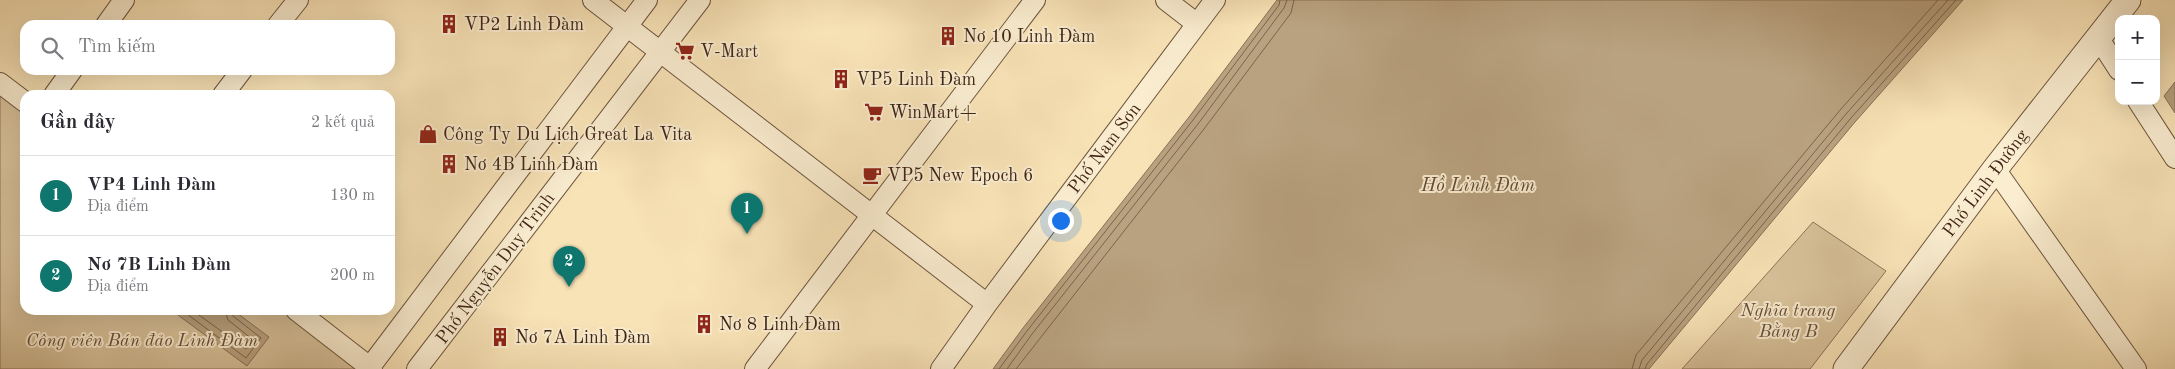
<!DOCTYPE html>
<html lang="vi">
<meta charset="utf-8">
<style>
:root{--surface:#fff;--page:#f7f7f7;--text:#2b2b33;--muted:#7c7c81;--line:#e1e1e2;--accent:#0f766e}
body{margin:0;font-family:"Old Standard TT",serif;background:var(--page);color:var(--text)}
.controls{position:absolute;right:15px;top:15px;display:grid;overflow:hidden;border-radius:10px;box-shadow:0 5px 20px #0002}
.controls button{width:45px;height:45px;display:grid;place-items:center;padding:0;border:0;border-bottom:1px solid var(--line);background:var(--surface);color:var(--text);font:25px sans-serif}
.you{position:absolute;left:1060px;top:220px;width:18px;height:18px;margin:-12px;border:4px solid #fff;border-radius:50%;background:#1a73e8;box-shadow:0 0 0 8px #1a73e833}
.badge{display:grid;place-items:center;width:32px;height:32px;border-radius:50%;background:var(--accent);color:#fff;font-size:16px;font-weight:700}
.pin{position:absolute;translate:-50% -41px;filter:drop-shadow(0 1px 2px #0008)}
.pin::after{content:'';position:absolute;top:26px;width:18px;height:15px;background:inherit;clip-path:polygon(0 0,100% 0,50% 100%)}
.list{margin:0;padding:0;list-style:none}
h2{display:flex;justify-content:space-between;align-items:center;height:65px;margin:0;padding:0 20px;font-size:21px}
h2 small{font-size:16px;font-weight:400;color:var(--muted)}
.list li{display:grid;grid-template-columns:32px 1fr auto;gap:15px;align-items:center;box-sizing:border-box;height:80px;padding:0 20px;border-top:1px solid var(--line)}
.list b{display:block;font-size:19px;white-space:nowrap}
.list p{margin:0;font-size:16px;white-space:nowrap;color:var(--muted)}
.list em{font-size:16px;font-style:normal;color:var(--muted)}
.icon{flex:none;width:28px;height:28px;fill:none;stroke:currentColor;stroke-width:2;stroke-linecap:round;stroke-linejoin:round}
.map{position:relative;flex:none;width:2175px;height:369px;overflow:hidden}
.search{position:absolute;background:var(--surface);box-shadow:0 5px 20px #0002;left:20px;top:20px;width:375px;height:55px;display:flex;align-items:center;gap:12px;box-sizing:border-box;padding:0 18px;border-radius:15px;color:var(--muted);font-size:19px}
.panel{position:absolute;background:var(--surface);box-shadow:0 5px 20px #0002;left:20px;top:90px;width:375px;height:225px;border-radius:15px}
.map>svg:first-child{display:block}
.green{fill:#d9c39c;stroke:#8c7459}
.water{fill:#b9a280;stroke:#887056}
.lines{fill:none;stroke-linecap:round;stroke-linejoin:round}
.shore{stroke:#7c634b;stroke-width:1}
.minor-casing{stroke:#6d543e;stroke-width:22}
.tertiary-casing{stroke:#6d543e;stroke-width:27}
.minor{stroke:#faedd0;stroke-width:20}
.tertiary{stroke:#faedd0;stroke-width:25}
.labels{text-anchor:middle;stroke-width:4;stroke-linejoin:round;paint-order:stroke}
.poi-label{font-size:18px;fill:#3f2416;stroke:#faedd0;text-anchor:start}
.street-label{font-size:18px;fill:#3f2416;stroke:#faedd0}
.park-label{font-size:18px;font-style:italic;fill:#664c38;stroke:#faedd0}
.water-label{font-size:19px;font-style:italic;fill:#644a36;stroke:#faedd0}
</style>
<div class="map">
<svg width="2175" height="369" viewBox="0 0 2175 369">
<rect width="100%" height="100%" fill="#f8e3b7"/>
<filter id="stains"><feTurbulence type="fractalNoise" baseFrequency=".004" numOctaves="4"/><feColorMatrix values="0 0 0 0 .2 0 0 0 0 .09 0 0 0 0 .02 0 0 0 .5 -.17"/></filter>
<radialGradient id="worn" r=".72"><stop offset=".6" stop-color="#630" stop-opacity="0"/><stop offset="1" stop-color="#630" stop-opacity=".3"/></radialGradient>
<!-- green -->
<path class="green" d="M0,83L25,103V310H287L362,369H0Z
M1813,222L1886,271L1810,369H1682Z"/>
<!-- water -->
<path class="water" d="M1277,0H1963L1855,122L1649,369H993L1023,328L1189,117Z
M2175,82V113L2164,96Z
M182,310H233L269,337L247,366L178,315Z"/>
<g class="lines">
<!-- shore -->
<path class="shore" d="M186,310L187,314L246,358L261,338L233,316L231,310
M192,310L246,349L252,339L228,320L225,310
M999,369L1027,331L1193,120L1279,5L1280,0
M1007,369L1032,334L1198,124L1284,8L1287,0
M1016,369L1204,129L1291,13L1294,0
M1632,369L1636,355L1841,109L1938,0
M1639,369L1642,360L1846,114L1948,0
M1645,369L1647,364L1851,118L1956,0"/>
<!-- minor casing -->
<g class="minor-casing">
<path id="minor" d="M593,0L987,304
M1166,0L1197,24
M106,25L124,0
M278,25L298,0
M2099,39L2119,70
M0,83L25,102
M54,95L72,70
M223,95L242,70
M2138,101L2175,158
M1995,169L2136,369
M296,310L372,369
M370,367L647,0
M417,369L700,0
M755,369L1035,0
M941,369L987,304L1215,0"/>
</g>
<!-- tertiary casing -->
<g class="tertiary-casing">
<path id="tertiary" d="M1846,369L1995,169L2128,0"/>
</g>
<!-- minor -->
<use href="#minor" class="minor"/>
<!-- tertiary -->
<use href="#tertiary" class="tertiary"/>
</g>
<!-- icons -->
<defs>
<g id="building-bare" transform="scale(1.5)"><path d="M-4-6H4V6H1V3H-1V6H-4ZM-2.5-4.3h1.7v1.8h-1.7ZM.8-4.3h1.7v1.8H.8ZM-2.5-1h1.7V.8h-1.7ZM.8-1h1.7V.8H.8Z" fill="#8f2418" stroke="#faedd0" stroke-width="2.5" paint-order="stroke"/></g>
<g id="supermarket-bare" transform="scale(1.5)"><path d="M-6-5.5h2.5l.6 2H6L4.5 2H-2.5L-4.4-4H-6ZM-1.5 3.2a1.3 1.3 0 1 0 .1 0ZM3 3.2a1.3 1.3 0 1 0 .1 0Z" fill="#8f2418" stroke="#faedd0" stroke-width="2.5" paint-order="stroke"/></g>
<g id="shop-bare" transform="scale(1.5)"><path d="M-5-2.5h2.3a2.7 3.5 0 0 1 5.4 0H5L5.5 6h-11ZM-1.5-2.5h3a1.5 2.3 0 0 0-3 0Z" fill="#8f2418" stroke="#faedd0" stroke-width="2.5" paint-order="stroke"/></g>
<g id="cafe-bare" transform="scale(1.5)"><path d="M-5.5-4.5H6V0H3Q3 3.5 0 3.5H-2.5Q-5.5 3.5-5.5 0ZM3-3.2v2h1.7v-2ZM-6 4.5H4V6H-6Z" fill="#8f2418" stroke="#faedd0" stroke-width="2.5" paint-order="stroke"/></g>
</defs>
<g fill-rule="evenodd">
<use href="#building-bare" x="449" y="24"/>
<use href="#building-bare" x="948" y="36"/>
<use href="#supermarket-bare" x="685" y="51"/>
<use href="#building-bare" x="841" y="79"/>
<use href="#supermarket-bare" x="874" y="112"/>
<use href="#shop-bare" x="428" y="134"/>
<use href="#building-bare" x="449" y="164"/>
<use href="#cafe-bare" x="872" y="175"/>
<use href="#building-bare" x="704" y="324"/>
<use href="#building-bare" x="500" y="337"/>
</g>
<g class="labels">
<!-- poi labels -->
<g class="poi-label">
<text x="464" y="30">VP2 Linh Đàm</text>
<text x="963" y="42">Nơ 10 Linh Đàm</text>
<text x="700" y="57">V-Mart</text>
<text x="856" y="85">VP5 Linh Đàm</text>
<text x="889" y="118">WinMart+</text>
<text x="443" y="140">Công Ty Du Lịch Great La Vita</text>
<text x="464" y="170">Nơ 4B Linh Đàm</text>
<text x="887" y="181">VP5 New Epoch 6</text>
<text x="719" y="330">Nơ 8 Linh Đàm</text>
<text x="515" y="343">Nơ 7A Linh Đàm</text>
</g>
<!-- street labels -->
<g class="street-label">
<text transform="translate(1104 148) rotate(-53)" y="6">Phố Nam Sơn</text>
<text transform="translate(1985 183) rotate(-53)" y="6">Phố Linh Đường</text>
<text transform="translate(495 268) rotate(-53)" y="6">Phố Nguyễn Duy Trinh</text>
</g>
<!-- park labels -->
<g class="park-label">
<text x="1788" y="316">Nghĩa trang<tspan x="1788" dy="21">Bằng B</tspan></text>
<text x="142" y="346">Công viên Bán đảo Linh Đàm</text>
</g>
<!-- water labels -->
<g class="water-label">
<text x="1478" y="191">Hồ Linh Đàm</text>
</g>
</g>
<rect width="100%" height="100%" filter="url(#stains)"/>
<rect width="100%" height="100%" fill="url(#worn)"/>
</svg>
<div class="controls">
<button>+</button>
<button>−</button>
</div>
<div class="you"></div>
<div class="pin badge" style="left:747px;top:234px">1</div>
<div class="pin badge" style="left:569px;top:287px">2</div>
<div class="search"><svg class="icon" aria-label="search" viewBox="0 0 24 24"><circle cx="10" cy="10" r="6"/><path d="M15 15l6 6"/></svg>Tìm kiếm</div>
<section class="panel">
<h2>Gần đây<small>2 kết quả</small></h2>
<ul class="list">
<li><span class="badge">1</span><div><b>VP4 Linh Đàm</b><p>Địa điểm</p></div><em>130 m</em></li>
<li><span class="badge">2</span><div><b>Nơ 7B Linh Đàm</b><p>Địa điểm</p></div><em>200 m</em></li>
</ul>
</section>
</div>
